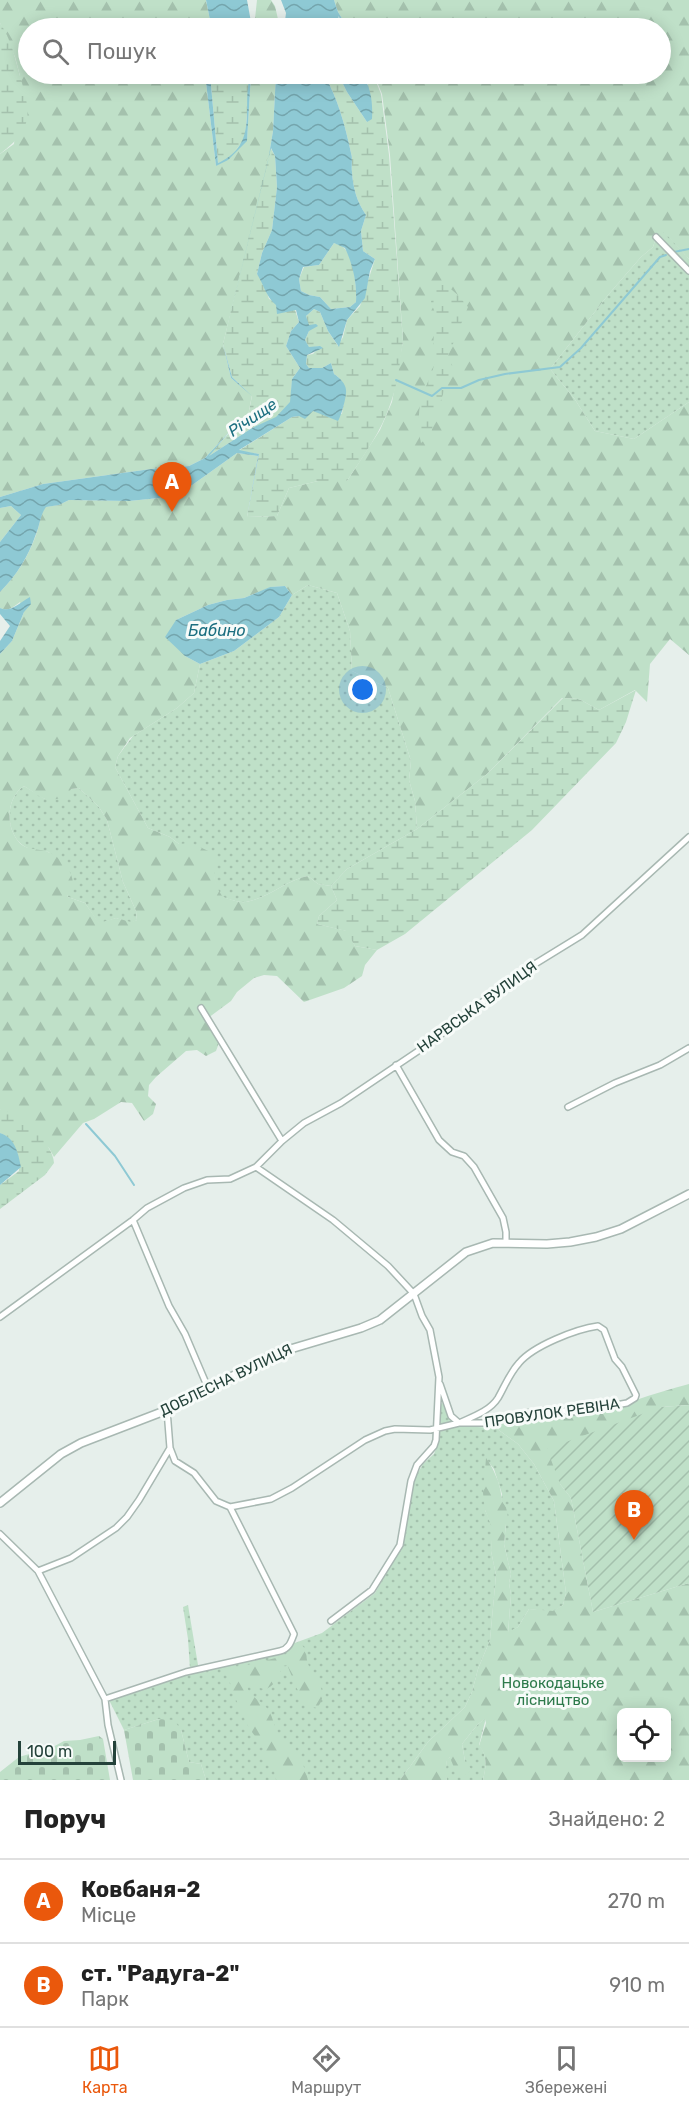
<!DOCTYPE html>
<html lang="uk">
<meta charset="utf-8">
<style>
:root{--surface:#fff;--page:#f6f6f6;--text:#222;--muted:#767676;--line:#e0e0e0;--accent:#ea580c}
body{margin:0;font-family:Rubik,sans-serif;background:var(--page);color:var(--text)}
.controls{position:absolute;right:18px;bottom:18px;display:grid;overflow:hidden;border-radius:9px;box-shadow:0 3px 15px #0003}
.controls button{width:54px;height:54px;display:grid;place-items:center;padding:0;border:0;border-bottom:2px solid var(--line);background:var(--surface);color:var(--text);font:30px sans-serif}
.scale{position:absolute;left:18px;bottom:15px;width:98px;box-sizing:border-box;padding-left:6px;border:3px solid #24423a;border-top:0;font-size:16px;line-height:21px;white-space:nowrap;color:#24423a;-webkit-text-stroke:4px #f7fbf9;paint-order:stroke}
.you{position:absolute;left:363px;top:690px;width:21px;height:21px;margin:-15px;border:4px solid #fff;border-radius:50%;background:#1a73e8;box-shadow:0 0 0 9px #1a73e833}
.badge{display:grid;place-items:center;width:39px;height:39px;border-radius:50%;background:var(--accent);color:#fff;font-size:20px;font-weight:700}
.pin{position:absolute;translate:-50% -50px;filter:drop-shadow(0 2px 3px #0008)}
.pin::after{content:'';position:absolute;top:32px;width:21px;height:18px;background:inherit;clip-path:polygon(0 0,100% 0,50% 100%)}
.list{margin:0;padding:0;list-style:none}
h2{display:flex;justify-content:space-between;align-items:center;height:78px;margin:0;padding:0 24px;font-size:26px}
h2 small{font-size:20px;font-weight:400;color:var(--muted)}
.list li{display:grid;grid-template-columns:39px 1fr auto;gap:18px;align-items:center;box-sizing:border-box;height:84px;padding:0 24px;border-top:2px solid var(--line)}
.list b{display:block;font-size:22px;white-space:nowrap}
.list p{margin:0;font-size:20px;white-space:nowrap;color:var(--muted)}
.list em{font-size:20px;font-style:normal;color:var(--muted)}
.icon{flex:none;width:33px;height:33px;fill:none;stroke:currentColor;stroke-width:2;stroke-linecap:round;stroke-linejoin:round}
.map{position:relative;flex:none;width:689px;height:1780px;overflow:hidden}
.search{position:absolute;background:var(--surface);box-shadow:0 3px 15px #0003;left:18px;right:18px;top:18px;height:66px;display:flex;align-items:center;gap:15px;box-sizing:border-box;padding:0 21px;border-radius:33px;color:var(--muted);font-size:22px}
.sheet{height:246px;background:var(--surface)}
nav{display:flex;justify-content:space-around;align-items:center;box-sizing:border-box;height:84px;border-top:2px solid var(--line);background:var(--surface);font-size:16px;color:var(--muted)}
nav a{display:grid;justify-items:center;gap:3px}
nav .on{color:var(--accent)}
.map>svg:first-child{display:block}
.grass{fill:url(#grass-dots)}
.forest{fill:url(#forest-firs);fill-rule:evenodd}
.wetland{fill:url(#wetland-marsh)}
.cemetery{fill:url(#cemetery-stones)}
.garden{fill:url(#garden-furrows)}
.water{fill:url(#water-waves);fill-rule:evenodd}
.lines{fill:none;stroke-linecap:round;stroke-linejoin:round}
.stream{stroke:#8ec9d4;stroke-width:2}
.minor-casing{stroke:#a8b8b2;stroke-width:8}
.tertiary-casing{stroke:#a8b8b2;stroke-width:10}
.minor{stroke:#fff;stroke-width:5}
.tertiary{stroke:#fff;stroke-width:7}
.labels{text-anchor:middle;stroke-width:6;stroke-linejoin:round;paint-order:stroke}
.street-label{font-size:15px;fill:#24423a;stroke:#f7fbf9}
.park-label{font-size:15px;fill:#2d7a4b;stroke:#f7fbf9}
.water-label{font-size:16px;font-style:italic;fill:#1c6f80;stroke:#f7fbf9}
</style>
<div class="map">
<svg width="689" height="1780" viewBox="0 0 689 1780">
<defs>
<pattern id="grass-dots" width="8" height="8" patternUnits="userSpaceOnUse" patternTransform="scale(1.5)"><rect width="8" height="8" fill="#bfe0c8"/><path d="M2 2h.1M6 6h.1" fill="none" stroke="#a4c1ad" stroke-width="1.8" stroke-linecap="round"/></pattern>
<pattern id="forest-firs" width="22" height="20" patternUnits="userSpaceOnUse" patternTransform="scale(1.5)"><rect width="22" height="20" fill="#bfe0c8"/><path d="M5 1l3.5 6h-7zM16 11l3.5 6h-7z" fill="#a4c1ad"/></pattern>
<pattern id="wetland-marsh" width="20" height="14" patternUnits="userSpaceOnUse" patternTransform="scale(1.5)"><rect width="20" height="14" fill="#bfe0c8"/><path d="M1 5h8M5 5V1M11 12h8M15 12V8" fill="none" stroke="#a4c1ad"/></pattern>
<pattern id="cemetery-stones" width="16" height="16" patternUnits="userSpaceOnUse" patternTransform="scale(1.5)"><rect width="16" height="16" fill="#bfe0c8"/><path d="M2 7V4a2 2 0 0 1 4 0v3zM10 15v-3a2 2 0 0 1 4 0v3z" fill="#a4c1ad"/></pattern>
<pattern id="garden-furrows" width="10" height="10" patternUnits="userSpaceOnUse" patternTransform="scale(1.5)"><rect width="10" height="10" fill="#bfe0c8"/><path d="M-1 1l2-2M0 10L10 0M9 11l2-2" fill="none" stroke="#a4c1ad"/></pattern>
<pattern id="water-waves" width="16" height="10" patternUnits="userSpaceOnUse" patternTransform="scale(1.5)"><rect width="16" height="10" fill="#8ec9d4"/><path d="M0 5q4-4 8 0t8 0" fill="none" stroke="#74a5ad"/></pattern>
</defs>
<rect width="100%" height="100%" fill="#e6efeb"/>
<!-- grass -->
<path class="grass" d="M664,231L689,259V402L634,439L595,431L574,398L550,369L608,295L641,257L653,247L656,237Z
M308,585L337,593L350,631L352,671L388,688L411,761L409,780L415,801L417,829L347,869L331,886L318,884L308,876C286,880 269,898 246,902C239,903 229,899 222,897L216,888L214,876L179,844L170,837L148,828L115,767L118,756L133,736L177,708L194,693L200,664L234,651L279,617L292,595Z
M24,786L45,799L71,789L79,788L99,807L107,820L123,882L136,911L137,920L131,923L116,918L99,924L85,903L68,897L49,852C38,851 26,850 18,841C5,825 7,797 24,786Z
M444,1403L448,1415L458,1426L496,1428L518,1444L534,1464L554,1501L566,1593L563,1605L553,1612L529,1609L518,1627L508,1633L511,1595L509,1583L511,1574L504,1544L506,1524L501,1500L502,1494L494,1469L486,1459L485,1510L493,1528L491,1551L496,1575L490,1640L478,1669L472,1692L465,1707L428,1742L400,1780H206L201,1764L189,1762L181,1730L159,1719L124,1730L109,1700L162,1681L287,1651L292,1644L322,1633L375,1593L402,1546L415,1478L423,1464L434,1454L439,1441L438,1423L440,1404Z
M188,1605L198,1665V1667L190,1669L188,1639L183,1607Z
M486,1718L479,1745C488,1756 486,1767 483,1780H447C444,1773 447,1768 446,1760L450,1757L465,1761L462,1744L478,1724Z"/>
<!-- forest -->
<path class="forest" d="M0,0H206L210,20L209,28H28V74H205L216,166L247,140L251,74H276L273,131L268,161L223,344L231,378L252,395L246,426L231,430L205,458L189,466L151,469L43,484L0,497V154L14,144L20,76L15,57L0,23Z
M257,0H271L275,6L280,28H254Z
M334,0H689V259L664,232L656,237L653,247L641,257L608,295L550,369L574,398L595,431L634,439L689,402V655L670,639L650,664L647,702L635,690L599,710L579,699L562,698L487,774L417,829L415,801L409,780L411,761L388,688L352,671L350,631L337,593L308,585L292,595L285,586L271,587L244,598L227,600L208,605L176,620L185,656L200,664L194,693L177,708L130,738L118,756L115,767L148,828L170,837L179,844L191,843L217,855C214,873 212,882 223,897C230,899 239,903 246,902C269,898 286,880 308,876L318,884L331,886L337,900L319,916L317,924L347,931L355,946L377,950L365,965L362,976L344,988L304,1002L277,976L264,975L254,978L237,992L231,1001L208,1018L220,1040L216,1051L206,1056L197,1050L186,1051L156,1077L149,1085L148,1096L156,1104L153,1114L144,1121L132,1103L121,1102L94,1119L83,1123L54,1157L49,1148L0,1109V654L12,641L24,612L20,602C13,607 9,612 0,608V592C17,575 28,557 36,535C40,525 40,515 45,507L59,505L69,500L129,501L159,498L188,488L237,453L258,456L247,517L277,516L289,488L318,481H347L380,430L392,402L403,341L390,155L382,94L374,74H660V28H348L338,12ZM24,786C43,798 44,804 67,796L71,789L79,788L99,807L107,820L123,882L136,911L137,920L131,922L116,918L99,923L85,903L68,897L66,890L73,884C73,871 61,857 48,852C38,848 26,851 18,841C5,825 7,797 24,786Z
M11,506L21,515L0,542V508Z
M689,1384V1405L661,1407L560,1484L571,1498L593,1612L689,1583V1780H483C486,1767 488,1756 479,1746L486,1723L485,1719L478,1724L462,1744L465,1761L471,1769C467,1775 464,1777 457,1776L450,1757L446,1761C447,1768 445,1773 447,1780H400L428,1742L465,1707L472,1692L478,1669L490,1640L496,1575L491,1551L492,1528L485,1510L483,1493L486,1458C493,1467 503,1489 501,1500L506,1507L509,1523L506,1524L504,1544L511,1574L509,1583L511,1595L508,1632L518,1627L529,1609L553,1611L563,1605L566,1593L554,1501L534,1464L518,1444L496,1428C508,1415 535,1411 553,1412C562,1413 572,1415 581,1414C619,1408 652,1393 689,1384ZM622,1712H666V1758H622Z
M300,1643L307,1651C302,1673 335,1687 317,1708C300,1706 294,1679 287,1665L283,1666C279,1674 273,1693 260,1688C257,1687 254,1685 251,1684L247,1687C250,1697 260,1700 266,1707C273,1715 273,1724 278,1733C281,1739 287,1741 291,1746C300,1756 305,1767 308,1780H276L274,1770L265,1761L263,1747L249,1728L232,1691L227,1670L288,1655L293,1646Z"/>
<!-- wetland -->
<path class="wetland" d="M0,23C11,39 15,58 20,76C31,114 34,128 0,154Z
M210,74H250L245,140L227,159L218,163Z
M324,74H338L347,92L367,122L368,82L362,74H373L381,94L389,155L403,341C400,361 398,383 391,402C382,431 363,456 347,481H318L289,488L277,516L247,517L259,454L238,451L292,417L299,416L313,411L342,414C344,399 350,384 334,374L331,363L322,368H309L306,364L307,355L313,354L320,346L309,348L305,340L309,331L306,316L314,309L320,312L328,331L338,346L343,337L347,320L360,306L375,259L363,251L361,231L366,215C357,202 353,188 352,172C351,165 353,159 351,153C345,125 338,99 324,74Z
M270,147L275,156L277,187L272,230L262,253L257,274L264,283L269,299L295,310L299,322L291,331L286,346L300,368L292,379L291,402L276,418L252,428L206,458L232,430L246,426L252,396L232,377L223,344Z
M334,243C337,244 341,245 343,247C354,256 357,288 356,302L350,307L331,309L320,297L309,295L301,291L299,279L304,267L319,265Z
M445,284L459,296L468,307L448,356L453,367L434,419L431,434L421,443C418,431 418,412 421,400C424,385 440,366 433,350L435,313L431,302L435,285Z
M636,690L626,722L616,743L532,830L405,934L377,950L355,946L346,931L317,924L319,916L337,900L331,886L347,869L417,829L487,774L563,698L579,699L599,710Z
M0,1109C19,1113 53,1142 54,1163L45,1175L0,1209V1185L19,1171C20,1155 15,1139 0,1133Z"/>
<!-- cemetery -->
<path class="cemetery" d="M159,1719L174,1720L181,1730L189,1762L201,1764L206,1780H133L124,1730Z
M99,1736L103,1739L110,1780H0V1772L19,1757L36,1752L38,1755L64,1741L80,1740Z"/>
<!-- garden -->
<path class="garden" d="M689,1405V1583L593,1612L571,1498L560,1484L547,1449L661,1407Z"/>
<!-- water -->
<path class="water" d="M206,0H247L251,22L250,28H222L221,25L214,22L209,28L210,20Z
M281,0H334L338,12L348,28L338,16L342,28H284L286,13Z
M205,74H210L218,163C261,144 240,105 251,74L247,141L228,160L216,166Z
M276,74H324C338,99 345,125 351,153C353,159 351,165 352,172C353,188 357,202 366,215L361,231L363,251L375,259L370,271L365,298L347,320L339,347L328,331L320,312L314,309L306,316L309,325L316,324L318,326L309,331L305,340L309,347L320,346L323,348L307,355L306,364L309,368H322L331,363L334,374C339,377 346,384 346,390C347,395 341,417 338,421L313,411L305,419L299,416L292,417L239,450L259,454L247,517L277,516L247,517L258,456L237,453L188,488L159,498L129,501L69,500L59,505L46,507C40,515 40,525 36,534C28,557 17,575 0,592V542L21,515L11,506L0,508V497L43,484L151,469L189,466L205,458L231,430L246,426L252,396L231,378L223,344L268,161L273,131ZM271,148L275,156L277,187L272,230L262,253L257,274C264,285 266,297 276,305L277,314L296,310L299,322L291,331L286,346L300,368L292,379L290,402L276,417L252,428L209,456L231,430L246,426L252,396L232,377L223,344ZM334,243L345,248C353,265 357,283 356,302L350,307L331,309L320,297L309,295L301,291L299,279L303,267L319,265Z
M338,74H362C371,87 373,103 372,119L367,122L347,92Z
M285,586L292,595L279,617L234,651L200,664L185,656L165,637L176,620L208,605L227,600L244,598L270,587Z
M30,597L31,604L24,612L12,641L0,654V641L10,626L0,614V608C11,613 20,602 30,597Z
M0,1133C15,1138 18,1152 21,1167L0,1185Z"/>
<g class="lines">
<!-- stream -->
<path class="stream" d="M674,252L689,249
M396,380L432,396L442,388H461L479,380L505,374L560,367L581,348L660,257L666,255
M86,1124L115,1156L134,1185"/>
<!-- minor casing -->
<g class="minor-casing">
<path id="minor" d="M656,237L689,271
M201,1008L282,1141
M396,1065L439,1140L452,1152L464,1156L474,1167L503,1218L506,1232V1243
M568,1107L615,1083L660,1065L689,1048
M256,1167L333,1220L388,1266L414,1294L422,1316L430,1330L439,1377L436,1440L434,1446L417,1465L411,1481L400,1545L372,1590L331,1621
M133,1220L169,1306L185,1334L208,1388
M0,1317L133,1220L147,1208L184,1188L207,1180L230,1179L256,1167L282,1141L304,1123L341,1103L427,1045L517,975L582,935L689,837
M170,1448L175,1461L194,1473L216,1501L230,1507L271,1499L292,1488L365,1440L385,1431L395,1429L430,1430L459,1423H491L525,1413L549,1410L577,1412L627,1403L635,1398L636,1395L622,1367L615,1359L604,1330L598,1326C576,1329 533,1346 519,1363C509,1374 505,1386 498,1398C490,1411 472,1417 459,1423L451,1416L440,1384
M0,1534L38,1571L105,1699L108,1725L121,1780
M38,1571L71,1558L116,1528L127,1517L139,1500L170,1448L167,1410
M105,1699L186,1672L280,1651C289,1649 291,1642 294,1634L230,1507"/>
</g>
<!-- tertiary casing -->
<g class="tertiary-casing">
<path id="tertiary" d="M0,1503L61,1454L81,1443L167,1410L277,1353L361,1328L380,1320L466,1252L493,1243L547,1244L570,1242L596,1237L621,1229L689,1194"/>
</g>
<!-- minor -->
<use href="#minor" class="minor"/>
<!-- tertiary -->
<use href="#tertiary" class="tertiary"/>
</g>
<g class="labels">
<!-- street labels -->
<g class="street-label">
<text transform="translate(477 1007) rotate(-36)" y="5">НАРВСЬКА ВУЛИЦЯ</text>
<text transform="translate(226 1380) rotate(-26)" y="5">ДОБЛЕСНА ВУЛИЦЯ</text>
<text transform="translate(552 1413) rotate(-8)" y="5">ПРОВУЛОК РЕВІНА</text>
</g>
<!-- park labels -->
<g class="park-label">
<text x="553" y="1688">Новокодацьке<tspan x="553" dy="17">лісництво</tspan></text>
</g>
<!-- water labels -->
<g class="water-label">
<text transform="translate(252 417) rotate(-34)" y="6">Річище</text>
<text x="217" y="636">Бабино</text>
</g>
</g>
</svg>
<div class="controls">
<button><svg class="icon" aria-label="locate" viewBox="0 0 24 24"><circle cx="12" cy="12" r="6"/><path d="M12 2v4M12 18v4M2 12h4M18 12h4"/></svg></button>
</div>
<div class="scale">100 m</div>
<div class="you"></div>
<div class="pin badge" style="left:172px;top:512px">A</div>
<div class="pin badge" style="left:634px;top:1540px">B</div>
<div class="search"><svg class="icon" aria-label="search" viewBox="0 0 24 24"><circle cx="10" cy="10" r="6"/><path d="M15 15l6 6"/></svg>Пошук</div>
</div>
<section class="sheet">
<h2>Поруч<small>Знайдено: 2</small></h2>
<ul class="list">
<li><span class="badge">A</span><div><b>Ковбаня-2</b><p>Місце</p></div><em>270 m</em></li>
<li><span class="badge">B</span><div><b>ст. &quot;Радуга-2&quot;</b><p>Парк</p></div><em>910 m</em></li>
</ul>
</section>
<nav>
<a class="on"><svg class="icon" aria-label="map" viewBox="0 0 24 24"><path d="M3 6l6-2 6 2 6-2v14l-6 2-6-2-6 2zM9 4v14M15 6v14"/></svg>Карта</a>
<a><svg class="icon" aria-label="directions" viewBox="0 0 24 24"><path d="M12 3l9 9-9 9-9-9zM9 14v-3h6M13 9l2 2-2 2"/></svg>Маршрут</a>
<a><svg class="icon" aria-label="saved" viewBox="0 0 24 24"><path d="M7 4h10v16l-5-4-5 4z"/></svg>Збережені</a>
</nav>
